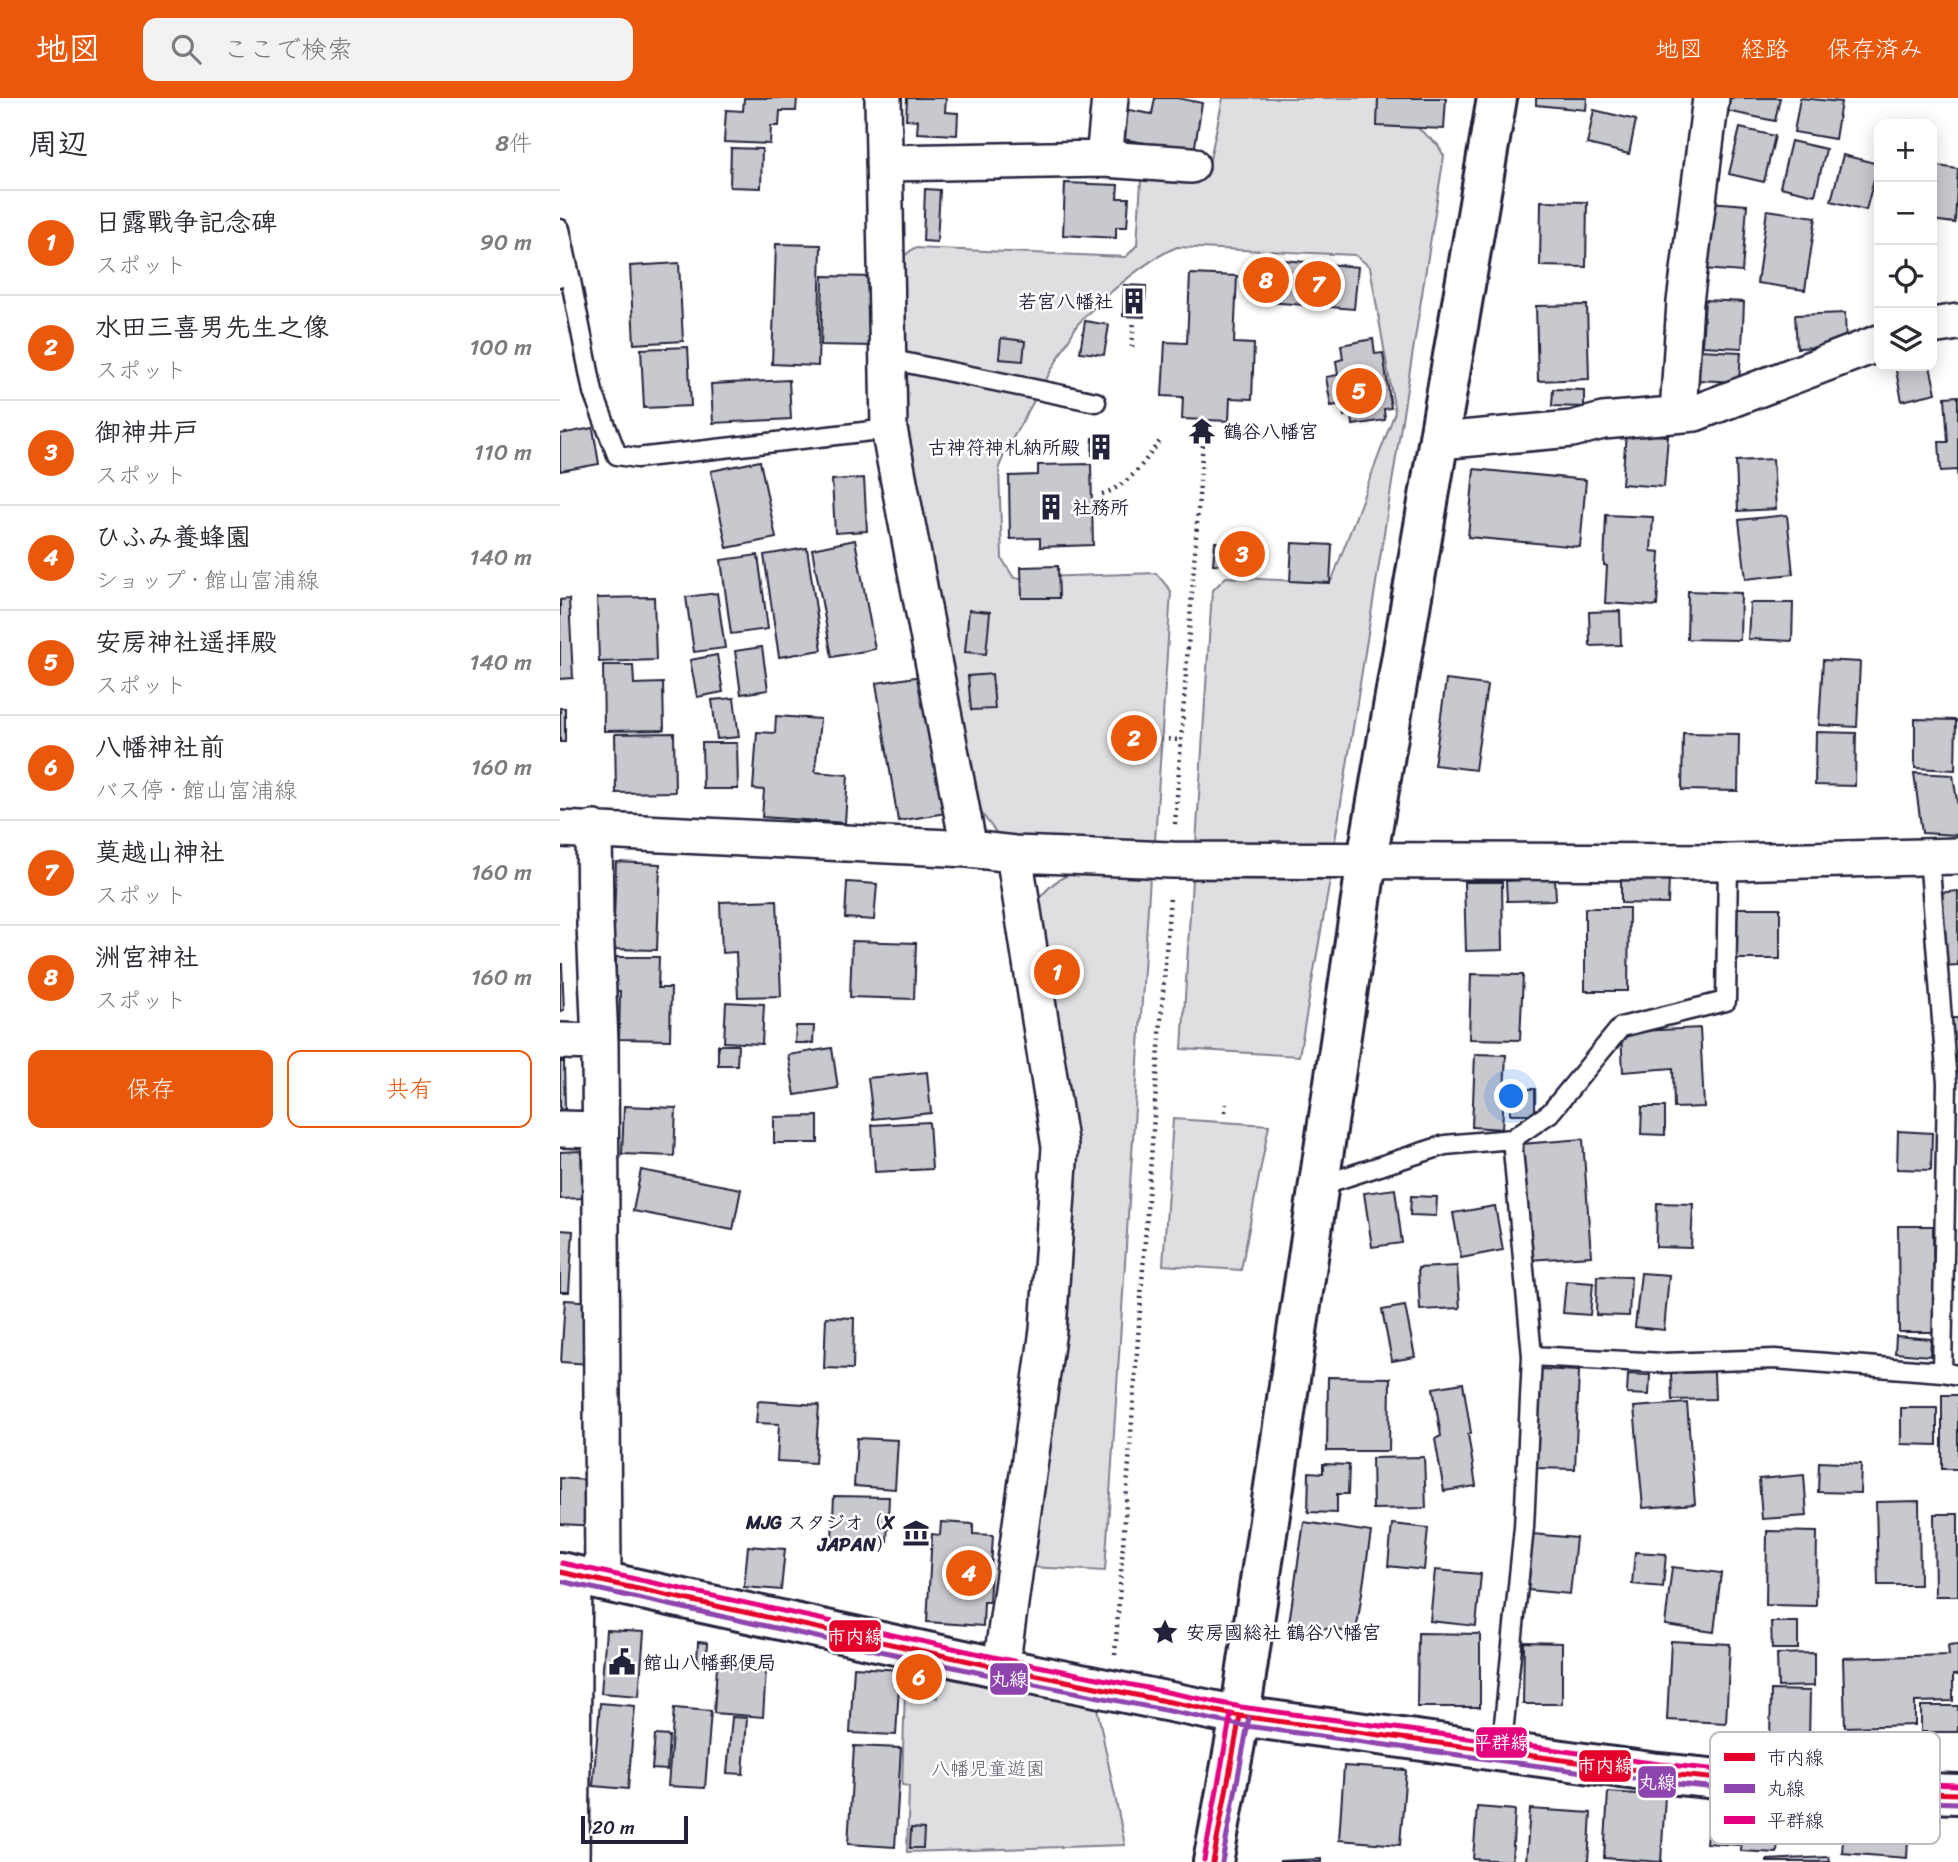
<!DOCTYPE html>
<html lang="ja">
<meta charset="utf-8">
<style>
:root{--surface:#fff;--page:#f2f2f3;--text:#2b2b33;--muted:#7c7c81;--line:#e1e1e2;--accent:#ea580c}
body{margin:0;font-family:Sriracha,"Klee One",sans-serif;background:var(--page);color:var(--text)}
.controls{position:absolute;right:21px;top:21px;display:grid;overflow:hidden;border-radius:14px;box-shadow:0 4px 18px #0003}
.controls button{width:63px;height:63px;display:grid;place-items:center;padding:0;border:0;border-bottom:2px solid var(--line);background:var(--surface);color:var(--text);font:35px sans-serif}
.scale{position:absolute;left:21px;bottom:18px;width:107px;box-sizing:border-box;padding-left:7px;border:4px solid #22223b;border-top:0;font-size:19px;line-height:24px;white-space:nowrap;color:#22223b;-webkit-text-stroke:5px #fff;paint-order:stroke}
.you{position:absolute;left:952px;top:999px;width:24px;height:24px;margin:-18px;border:5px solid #fff;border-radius:50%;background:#1a73e8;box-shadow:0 0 0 10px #1a73e833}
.badge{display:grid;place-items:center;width:46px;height:46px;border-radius:50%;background:var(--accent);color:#fff;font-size:23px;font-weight:700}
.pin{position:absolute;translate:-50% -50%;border:4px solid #fff;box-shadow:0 2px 7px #0006}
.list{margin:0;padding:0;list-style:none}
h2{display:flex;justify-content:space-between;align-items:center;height:91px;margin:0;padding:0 28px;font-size:30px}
h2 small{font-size:23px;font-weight:400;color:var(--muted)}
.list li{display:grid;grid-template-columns:46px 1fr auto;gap:21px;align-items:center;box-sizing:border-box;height:105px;padding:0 28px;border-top:2px solid var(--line)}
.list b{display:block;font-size:26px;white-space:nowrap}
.list p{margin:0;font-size:23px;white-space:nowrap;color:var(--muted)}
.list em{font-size:23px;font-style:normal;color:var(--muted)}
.actions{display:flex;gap:14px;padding:21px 28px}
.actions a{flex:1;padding:16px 0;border:2px solid var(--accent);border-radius:14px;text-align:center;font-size:24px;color:var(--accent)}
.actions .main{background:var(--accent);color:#fff}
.icon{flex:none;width:38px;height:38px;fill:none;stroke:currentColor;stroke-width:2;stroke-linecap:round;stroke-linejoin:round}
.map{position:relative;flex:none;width:1398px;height:1764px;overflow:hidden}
header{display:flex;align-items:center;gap:42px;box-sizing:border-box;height:98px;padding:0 35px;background:var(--accent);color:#fff}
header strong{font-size:33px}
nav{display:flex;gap:38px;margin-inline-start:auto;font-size:24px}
.search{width:490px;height:63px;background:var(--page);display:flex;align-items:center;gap:18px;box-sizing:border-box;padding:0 24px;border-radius:14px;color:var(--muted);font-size:26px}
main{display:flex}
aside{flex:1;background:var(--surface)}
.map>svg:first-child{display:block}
.green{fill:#dfdfe2;stroke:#80808e;stroke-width:2}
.building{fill:#c8c8cf;stroke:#22223b;stroke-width:2}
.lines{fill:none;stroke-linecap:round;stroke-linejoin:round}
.lane-casing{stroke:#22223b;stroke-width:23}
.street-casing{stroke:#22223b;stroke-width:40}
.secondary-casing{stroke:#22223b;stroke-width:44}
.path{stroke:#22223b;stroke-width:4.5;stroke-dasharray:2 5;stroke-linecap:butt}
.lane{stroke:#fff;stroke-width:18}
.street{stroke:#fff;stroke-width:35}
.secondary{stroke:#fff;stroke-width:38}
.bus-1-casing{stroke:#fff;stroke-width:10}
.bus-2-casing{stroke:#fff;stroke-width:10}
.bus-3-casing{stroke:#fff;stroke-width:10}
.bus-1{stroke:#e4002b;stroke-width:5}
.bus-2{stroke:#8e44ad;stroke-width:5}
.bus-3{stroke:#e5007d;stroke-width:5}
.labels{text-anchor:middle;stroke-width:5;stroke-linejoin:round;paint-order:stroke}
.poi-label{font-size:19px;font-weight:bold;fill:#22223b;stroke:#fff;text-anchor:start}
.park-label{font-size:19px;fill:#5b5b6d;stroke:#fff}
.key{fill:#fff;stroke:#bdbdc4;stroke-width:2}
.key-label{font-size:19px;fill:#22223b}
.line-badge{stroke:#fff;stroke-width:2.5}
.badge-label{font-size:19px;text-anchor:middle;font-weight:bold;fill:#fff}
</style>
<header>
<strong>地図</strong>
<div class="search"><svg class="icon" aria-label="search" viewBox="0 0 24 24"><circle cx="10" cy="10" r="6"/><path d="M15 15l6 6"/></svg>ここで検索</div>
<nav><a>地図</a><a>経路</a><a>保存済み</a></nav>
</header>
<main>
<aside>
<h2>周辺<small>8件</small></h2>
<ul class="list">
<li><span class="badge">1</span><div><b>日露戰争記念碑</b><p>スポット</p></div><em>90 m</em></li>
<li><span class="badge">2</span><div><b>水田三喜男先生之像</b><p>スポット</p></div><em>100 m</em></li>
<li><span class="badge">3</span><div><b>御神井戸</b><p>スポット</p></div><em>110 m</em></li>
<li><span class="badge">4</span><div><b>ひふみ養蜂園</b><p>ショップ · 館山富浦線</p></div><em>140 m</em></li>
<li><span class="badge">5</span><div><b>安房神社遥拝殿</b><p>スポット</p></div><em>140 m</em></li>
<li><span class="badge">6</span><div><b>八幡神社前</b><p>バス停 · 館山富浦線</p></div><em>160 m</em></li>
<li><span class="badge">7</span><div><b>莫越山神社</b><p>スポット</p></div><em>160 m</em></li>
<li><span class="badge">8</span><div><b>洲宮神社</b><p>スポット</p></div><em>160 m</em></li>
</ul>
<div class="actions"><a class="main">保存</a><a>共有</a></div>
</aside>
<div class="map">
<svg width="1398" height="1764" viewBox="0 0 1398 1764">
<rect width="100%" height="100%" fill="#fff"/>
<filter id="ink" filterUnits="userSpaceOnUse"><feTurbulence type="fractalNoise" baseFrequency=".0143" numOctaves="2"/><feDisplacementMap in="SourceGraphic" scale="14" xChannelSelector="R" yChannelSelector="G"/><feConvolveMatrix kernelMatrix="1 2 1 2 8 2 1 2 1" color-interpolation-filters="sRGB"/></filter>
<g filter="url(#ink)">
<!-- green -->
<path class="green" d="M663,0H835L842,17L878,47L884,58L774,749L636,746L652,493L666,479L768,485L772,482L835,314L810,169L795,157L617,149C587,161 539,202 517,227L446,352L439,369L442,461L454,480L596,475L611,493L595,743L442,742L406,695L337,332L338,163L354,150L566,159L577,147L581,83L587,75L639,78L649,66Z
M511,776L590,779L545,1473L470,1469L505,1236L516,1050L477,803C487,791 496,781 511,776Z
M632,781L770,782L739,958L622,951Z
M613,1021L709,1027L681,1172L603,1167Z
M379,1578L537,1610L565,1747L347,1754L349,1688L342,1687L345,1591L377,1600Z"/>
<!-- building -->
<path class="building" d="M184,0H237L236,13H220L219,28H211L210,46L164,44L166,12L183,13Z
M347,0H386L385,14L398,15L397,37L357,35L358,22L346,21Z
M595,0H617L642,5L634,54L563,41L568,12L592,16Z
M818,0H886L884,31L817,28Z
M976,0H1027L1026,12L976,7Z
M1164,0H1220L1215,23L1162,12Z
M1240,0L1281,4L1275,41L1234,34Z
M1034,12L1076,22L1069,56L1027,46Z
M1180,30L1215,38L1204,84L1169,76Z
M1231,43L1266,51L1255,97L1220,89Z
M171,50L202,51L201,90L170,89Z
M1283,57L1318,66L1306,112L1271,103Z
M1372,67L1398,71L1395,125L1372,122Z
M505,85L558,87L557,100H569L567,129H556V140L503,137Z
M365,91L380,92L377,144L363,143Z
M981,103L1027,104L1026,169L980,168Z
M1149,104L1187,107L1182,174L1143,171Z
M1207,112L1256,119L1245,192L1197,185Z
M216,146L261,147L258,268L212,266Z
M701,160L798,169L794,211L697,203Z
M119,165L123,243L74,246L70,168Z
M630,176L677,178L674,245L694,246L692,301L670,300L669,323L622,321L623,299L602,298L605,244L627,245Z
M263,178L315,179L313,248L261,247Z
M564,187L586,188L584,219L563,218Z
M1145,202L1184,204L1182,250L1142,248Z
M1027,207L1029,281L978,283L976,208Z
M1285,215L1286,248L1237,250L1235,217Z
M525,223L549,227L544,257L520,254Z
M441,240L465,243L463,263L439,261Z
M813,241L815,256L823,255L831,310L824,311L825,322L793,327L792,316L784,318L782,306L771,308L766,279L778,277L776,263L783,261L781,247Z
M128,249L131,308L84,310L81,251Z
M1138,252L1181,254L1179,284L1136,282Z
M1335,268H1370L1376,295L1342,303Z
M229,282L231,321L153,325L151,286Z
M993,291L1024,292V309L992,308Z
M1398,298V388L1397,372L1381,373L1379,344H1388L1385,299Z
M33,330L39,366L0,373V336Z
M1066,335L1108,338L1104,389L1062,386Z
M533,340L549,341L548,358L532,357Z
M1213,361L1216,411L1178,413L1176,363Z
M200,363L216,440L167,450L151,373Z
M531,366L533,447L480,449V440L450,441L449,378L478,377V367Z
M914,371L1026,382L1020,449L908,439Z
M304,380L307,433L275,435L272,382Z
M1046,417L1093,419L1091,453L1100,454L1097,508L1045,505L1047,468L1044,467Z
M1227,417L1233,476L1186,481L1179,422Z
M295,442L315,551L272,559L252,451Z
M655,444L675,445L673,467L653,466Z
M732,445L772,447L770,485L730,483Z
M677,448H689L688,464L676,463Z
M247,450L262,552L219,559L204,457Z
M198,457L208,531L171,536L161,462Z
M498,468L499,500H462L461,469Z
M1128,493L1181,495L1180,542L1127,541Z
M157,495L165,550L134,554L126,499Z
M94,499L96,562L39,564L37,500Z
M9,501L13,580L0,581V502Z
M1190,505H1233L1232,543L1188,541Z
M409,512L430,514L426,556L405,554Z
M1060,513L1061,547L1030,548L1029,514Z
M202,549L208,592L181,596L175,553Z
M157,557L163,594L137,599L130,562Z
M1263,562L1300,564L1297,629L1259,627Z
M43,567H73L74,586L103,585L104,632L44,633Z
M432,576L435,611L411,612L408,578Z
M369,577L392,714L338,723L316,585Z
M886,582L927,587L915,672L874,667Z
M174,600L179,639L157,641L152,602Z
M0,610H5V644H0Z
M216,618L260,621L255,674L288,677L285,725L202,719L204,692L193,691L197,634L215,635Z
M1355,621L1396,622L1395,672L1355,670Z
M1256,634L1296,635L1295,688L1255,687Z
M114,635L115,694L56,695L55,636Z
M1123,635L1179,636L1178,693L1122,692Z
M142,645H177L178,691H143Z
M1354,675L1393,677L1398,709V737L1362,735Z
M56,764L100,766L97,852L53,851Z
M1061,777L1109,778L1108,806L1061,805Z
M995,781L996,802L947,803L946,783Z
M287,784L317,786L314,822L285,820Z
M904,784H942L943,852L906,853Z
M1398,793V867L1382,868L1377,795Z
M217,802L221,898L178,899L176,854L162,855L160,804Z
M1025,810H1069L1068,893H1025Z
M1173,810H1220V861H1173Z
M292,843L356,845L354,901L290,899Z
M56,859H99L98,890H111L110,942L59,941L60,893H56Z
M0,866H2L4,912L0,913Z
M911,876L963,877L960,942L909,941Z
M166,904L204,906L202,946L164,944Z
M1390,920H1398V964H1389Z
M236,928H254L253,945H235Z
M1140,930L1144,1009L1114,1010L1113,970L1063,974L1061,934Z
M158,947H178L177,967H158Z
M272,950L278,990L235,997L228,957Z
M915,956L946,957L942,1031L912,1029Z
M0,964H4L5,1011L0,1012Z
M367,974L371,1015L313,1021L308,980Z
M950,991H975V1016H950Z
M64,1008L116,1010L114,1058L62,1056Z
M1082,1009H1105V1037L1081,1036Z
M258,1018V1045H214V1019Z
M369,1024L372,1071L315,1074L312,1027Z
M1338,1033L1372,1035L1371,1072L1337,1071Z
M1023,1041L1031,1158L969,1162L961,1046Z
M21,1053L23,1100L0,1101V1054Z
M81,1072L181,1091L173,1132L73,1113Z
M835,1091L842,1145L812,1149L804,1095Z
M851,1098L877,1099L876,1118L850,1117Z
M1097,1105L1133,1106L1131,1150L1096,1149Z
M935,1108L943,1152L901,1160L893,1115Z
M1338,1128H1373L1374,1234H1339Z
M0,1132L13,1133L9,1194H0Z
M897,1168L900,1210L860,1212L858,1170Z
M1081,1175L1109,1177L1104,1232L1075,1229Z
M1037,1178L1071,1179L1069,1218L1036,1217Z
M1006,1183L1033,1185L1030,1217L1003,1215Z
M5,1202L34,1204L30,1266L1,1264Z
M845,1208L855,1259L832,1263L822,1212Z
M266,1219L294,1220L293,1271L264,1270Z
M1336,1238L1371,1241L1370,1258L1335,1255Z
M979,1271L1019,1273L1015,1371L975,1370Z
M1154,1274L1155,1301L1112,1302L1111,1275Z
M1068,1276L1090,1277L1089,1297L1067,1296Z
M768,1279L830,1280L829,1353H767Z
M903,1285L911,1335L908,1336L916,1388L884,1393L875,1341L881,1338L873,1290Z
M1382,1297H1398V1371H1382Z
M198,1303L259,1307L255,1365L217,1363L219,1326L196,1325Z
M1127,1305L1135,1406L1083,1410L1074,1309Z
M1341,1310H1377V1347L1341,1346Z
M297,1340L338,1342L335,1391L294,1388Z
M864,1359L866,1410L813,1411L812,1360Z
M1259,1364L1301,1366L1300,1395L1258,1394Z
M763,1366L789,1367L788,1396H777V1415L748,1414L749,1374L763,1375Z
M1244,1377L1247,1418L1202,1421L1199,1381Z
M0,1380L40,1383L37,1428L0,1426Z
M274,1398L329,1399L327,1444L272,1442Z
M1359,1403L1360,1487H1318L1316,1404Z
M1374,1416H1398V1498H1375Z
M381,1424L413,1426V1436L433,1437L429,1504H424L423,1528L367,1524L372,1436L380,1437Z
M744,1424L811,1434L796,1535L729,1525Z
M832,1426L868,1430L864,1472L828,1468Z
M1207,1433L1257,1434L1256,1508L1206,1507Z
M973,1436L1016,1440L1010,1496L968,1492Z
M188,1448L225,1451L221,1492L184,1489Z
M1075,1454L1106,1456L1103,1489L1072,1486Z
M1112,1469L1161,1475L1154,1534L1105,1527Z
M875,1472L921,1476L916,1528L870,1523Z
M1211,1524H1238V1551H1212Z
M46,1532L84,1534L79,1598L41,1595Z
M858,1535L920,1536V1609H857Z
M1111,1543L1170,1546L1166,1625L1107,1622Z
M138,1544L147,1545L146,1564H137Z
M964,1544L1002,1545V1606H963Z
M1398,1546V1577H1393V1603L1355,1604V1627L1285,1629L1283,1560L1389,1557L1388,1547Z
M1254,1555V1588L1218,1589L1217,1556Z
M157,1568L206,1572L203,1619L154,1615Z
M294,1569L340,1572L336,1637L290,1635Z
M1211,1592L1250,1593L1249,1642L1210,1641Z
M40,1605L75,1608L68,1691L33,1688Z
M1361,1608H1398V1634H1361Z
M114,1610L151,1613L145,1690L108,1688Z
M172,1619L187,1620L183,1676L167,1675Z
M1296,1632L1317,1633V1665L1295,1664Z
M95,1637L109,1638L107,1672L92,1671Z
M294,1648L341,1650L335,1749L288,1746Z
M784,1668L846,1672L840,1747L779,1742Z
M1048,1694L1105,1698L1101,1764L1044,1760Z
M1150,1705L1183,1707L1179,1747L1146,1745Z
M1184,1706L1220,1709L1217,1755L1181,1753Z
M917,1709L955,1712L952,1763L913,1761Z
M970,1711L1031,1715L1028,1764H966Z
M1285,1717L1349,1722L1347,1760L1282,1755Z
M351,1730L364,1731L363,1750H350Z
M1269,1759L1270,1764H1207V1762Z
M761,1761V1764H720V1763Z"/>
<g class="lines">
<!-- lane casing -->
<g class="lane-casing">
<path id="lane" d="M0,131L10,178
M0,179L10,178L33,294L57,357L77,360L329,331
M328,261L536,304
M1369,758L1387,985L1382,1274L1398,1277
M758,1088L885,1047L952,1041L990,1015L1061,929L1166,903L1168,764
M972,1258L1103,1265L1215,1261L1382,1274
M941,1655L964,1429L972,1258L952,1041"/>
</g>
<!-- street casing -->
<g class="street-casing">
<path id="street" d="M323,0L329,331L409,751
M544,61L550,0
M324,65L544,61L631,67
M1372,228L1398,224
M1118,316L1125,204L1151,0
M879,343L1012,331L1043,323L1135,315L1319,245
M0,731L409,751L454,756L612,762L1168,764L1398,758
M34,731L35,826L40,944L43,1483
M0,943L40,944
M0,1031L40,1032
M441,1570L488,1232L500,1049L454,756
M11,1764L14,1477"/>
</g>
<!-- secondary casing -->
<g class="secondary-casing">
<path id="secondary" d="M0,1474L441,1570L680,1618L1098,1675L1271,1692L1398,1696
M653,1764L680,1618L807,762L937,0"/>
</g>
<!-- path -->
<path class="path" d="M572,249L574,222
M542,396C569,388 583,365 600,343
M580,640L621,642
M615,726L643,343
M665,1014L666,1006
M555,1557L610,798"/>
<!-- lane -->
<use href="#lane" class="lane"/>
<!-- street -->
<use href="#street" class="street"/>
<!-- secondary -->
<use href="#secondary" class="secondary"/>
<!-- bus-1 casing -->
<g class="bus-1-casing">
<path id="bus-1" d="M0,1474L441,1570L680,1618L1098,1675L1271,1692L1398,1696
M653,1764L680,1618"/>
</g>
<!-- bus-2 casing -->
<g class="bus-2-casing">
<path id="bus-2" d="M0,1483L439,1579L679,1627L1097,1684L1270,1701L1398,1705
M662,1764L689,1620"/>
</g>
<!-- bus-3 casing -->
<g class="bus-3-casing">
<path id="bus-3" d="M2,1465L443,1561L681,1609L1099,1666L1272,1683L1398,1687
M644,1762L671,1616"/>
</g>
<!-- bus-1 -->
<use href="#bus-1" class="bus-1"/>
<!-- bus-2 -->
<use href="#bus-2" class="bus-2"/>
<!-- bus-3 -->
<use href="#bus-3" class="bus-3"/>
</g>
</g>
<!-- icons -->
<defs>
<g id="building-bare" transform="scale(2.1)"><path d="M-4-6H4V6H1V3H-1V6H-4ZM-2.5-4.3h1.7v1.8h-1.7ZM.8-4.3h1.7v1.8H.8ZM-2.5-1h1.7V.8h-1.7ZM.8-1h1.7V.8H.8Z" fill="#22223b" stroke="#fff" stroke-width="2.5" paint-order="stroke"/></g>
<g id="temple-bare" transform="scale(2.1)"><path d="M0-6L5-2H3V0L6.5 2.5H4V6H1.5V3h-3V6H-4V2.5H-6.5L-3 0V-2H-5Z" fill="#22223b" stroke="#fff" stroke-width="2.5" paint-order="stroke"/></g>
<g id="museum-bare" transform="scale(2.1)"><path d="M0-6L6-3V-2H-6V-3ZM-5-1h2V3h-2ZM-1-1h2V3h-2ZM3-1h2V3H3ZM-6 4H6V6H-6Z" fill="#22223b" stroke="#fff" stroke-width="2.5" paint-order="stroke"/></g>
<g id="sight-bare" transform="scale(2.1)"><path d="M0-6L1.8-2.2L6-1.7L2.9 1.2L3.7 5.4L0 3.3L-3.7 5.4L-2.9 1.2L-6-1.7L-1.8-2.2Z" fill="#22223b" stroke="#fff" stroke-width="2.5" paint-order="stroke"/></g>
<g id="civic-bare" transform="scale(2.1)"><path d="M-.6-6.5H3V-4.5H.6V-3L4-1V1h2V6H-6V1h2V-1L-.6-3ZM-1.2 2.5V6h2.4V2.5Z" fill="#22223b" stroke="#fff" stroke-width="2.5" paint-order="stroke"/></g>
</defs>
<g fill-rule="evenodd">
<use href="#building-bare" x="574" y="203"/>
<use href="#temple-bare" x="642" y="333"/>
<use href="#building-bare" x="541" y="349"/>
<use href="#building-bare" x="491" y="409"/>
<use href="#museum-bare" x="356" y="1435"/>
<use href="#sight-bare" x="605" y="1534"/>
<use href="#civic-bare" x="62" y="1564"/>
</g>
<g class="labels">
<!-- poi labels -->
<g class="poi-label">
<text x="553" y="210" text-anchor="end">若宮八幡社</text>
<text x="663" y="340">鶴谷八幡宮</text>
<text x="520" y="356" text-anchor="end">古神符神札納所殿</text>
<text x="512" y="416">社務所</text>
<text x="335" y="1431" text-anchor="end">MJG スタジオ（X<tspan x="335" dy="22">JAPAN）</tspan></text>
<text x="626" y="1541">安房國総社 鶴谷八幡宮</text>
<text x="83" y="1571">館山八幡郵便局</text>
</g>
<!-- park labels -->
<g class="park-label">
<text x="428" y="1677">八幡児童遊園</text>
</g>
</g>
<!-- legend -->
<rect x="1150" y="1634" width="230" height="112" rx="10" class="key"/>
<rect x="1164" y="1655" width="31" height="8" fill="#e4002b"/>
<rect x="1164" y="1686" width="31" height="9" fill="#8e44ad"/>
<rect x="1164" y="1718" width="31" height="8" fill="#e5007d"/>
<g class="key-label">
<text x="1207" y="1666">市内線</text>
<text x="1207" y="1697">丸線</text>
<text x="1207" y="1729">平群線</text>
</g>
<g class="line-badge">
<rect x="268" y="1521" width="54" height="34" rx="7" fill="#e4002b"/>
<rect x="429" y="1564" width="40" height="34" rx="7" fill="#8e44ad"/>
<rect x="915" y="1628" width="53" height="33" rx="7" fill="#e5007d"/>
<rect x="1018" y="1651" width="54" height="34" rx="7" fill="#e4002b"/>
<rect x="1077" y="1667" width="40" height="34" rx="7" fill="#8e44ad"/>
</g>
<g class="badge-label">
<text x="295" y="1545">市内線</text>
<text x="449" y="1588">丸線</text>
<text x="941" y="1651">平群線</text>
<text x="1045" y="1674">市内線</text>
<text x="1097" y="1691">丸線</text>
</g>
</svg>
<div class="controls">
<button>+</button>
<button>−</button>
<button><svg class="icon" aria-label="locate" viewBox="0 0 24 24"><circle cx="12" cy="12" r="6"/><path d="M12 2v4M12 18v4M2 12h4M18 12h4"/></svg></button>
<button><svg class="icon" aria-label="layers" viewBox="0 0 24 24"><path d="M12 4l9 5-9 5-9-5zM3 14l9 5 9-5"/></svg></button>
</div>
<div class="scale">20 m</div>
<div class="you"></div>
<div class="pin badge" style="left:497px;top:874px">1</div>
<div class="pin badge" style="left:574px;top:640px">2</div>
<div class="pin badge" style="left:682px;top:456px">3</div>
<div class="pin badge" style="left:409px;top:1475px">4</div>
<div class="pin badge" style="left:799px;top:293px">5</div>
<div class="pin badge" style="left:359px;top:1579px">6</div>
<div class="pin badge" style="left:758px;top:186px">7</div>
<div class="pin badge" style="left:706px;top:182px">8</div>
</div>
</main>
